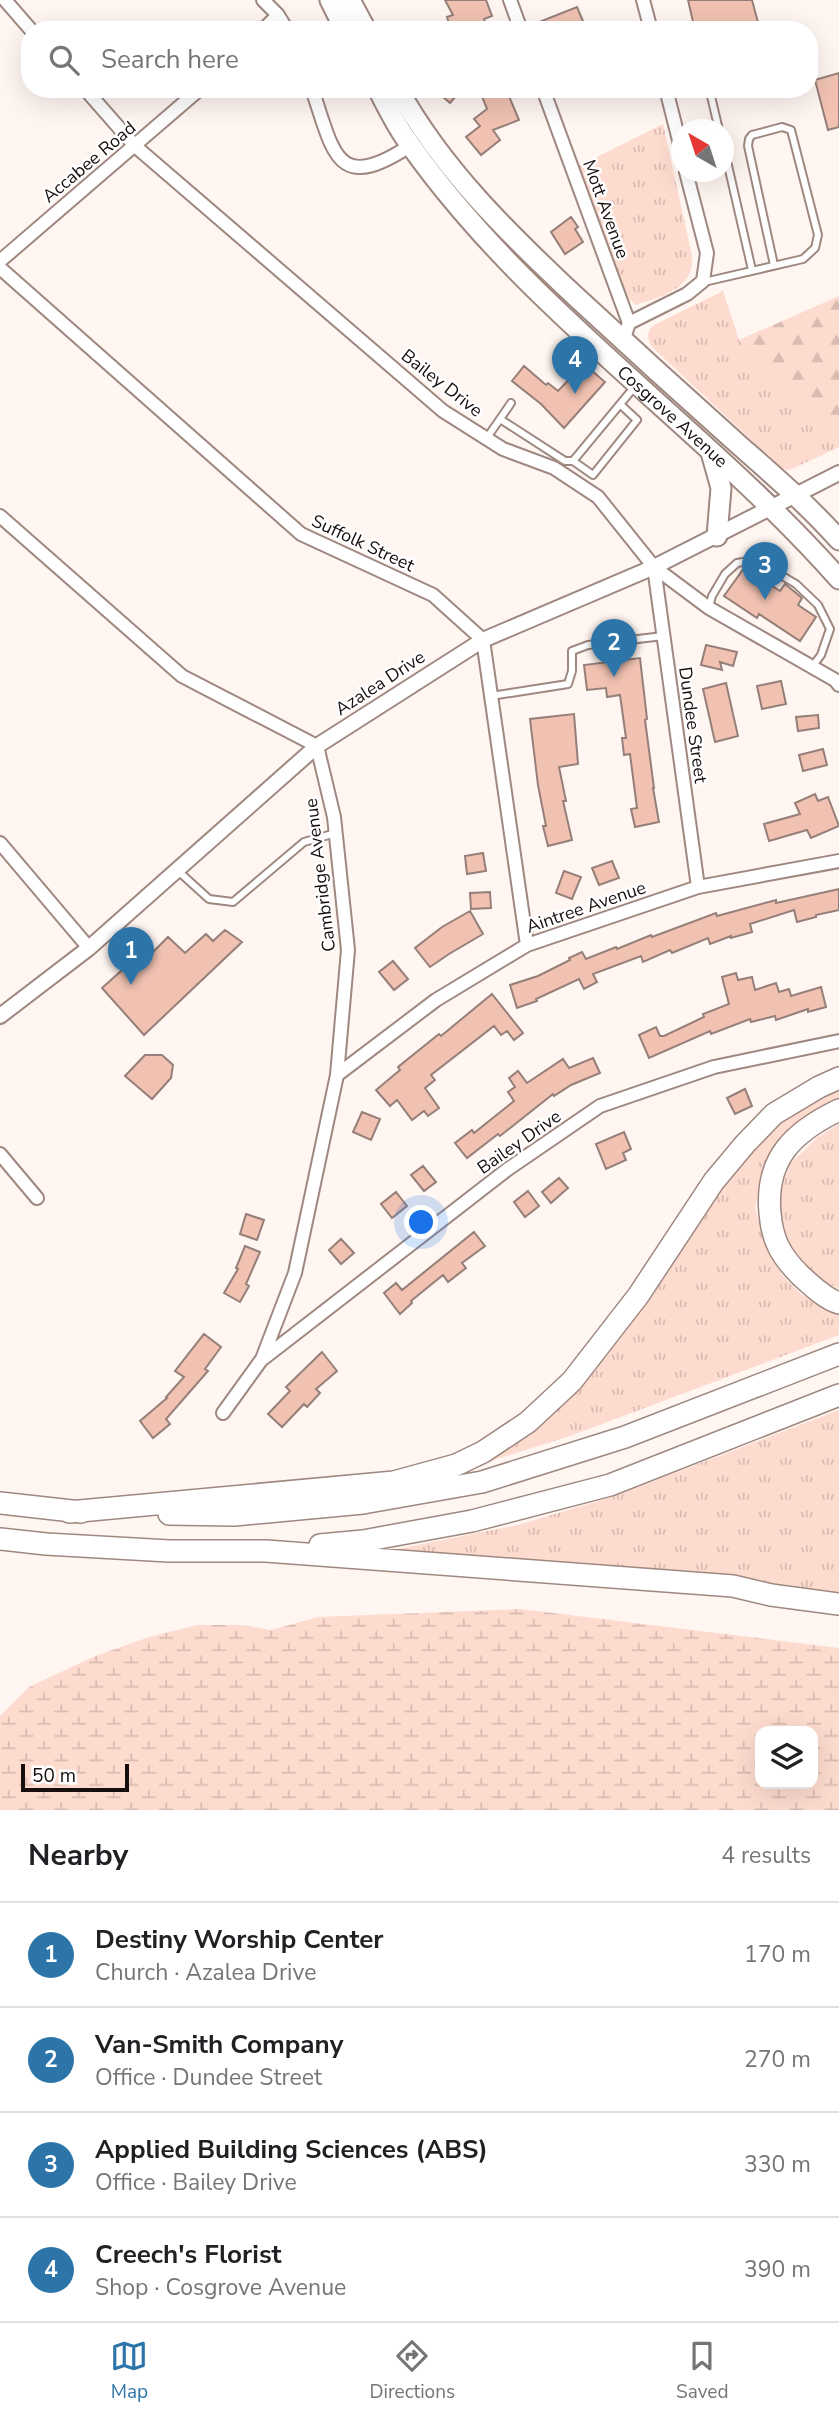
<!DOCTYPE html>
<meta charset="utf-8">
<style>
:root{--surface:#fff;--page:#f6f6f6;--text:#202124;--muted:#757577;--line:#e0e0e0;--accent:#2d75a9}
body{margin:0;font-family:"Nunito Sans",sans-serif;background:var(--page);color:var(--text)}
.controls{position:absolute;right:21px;bottom:21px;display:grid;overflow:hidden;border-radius:14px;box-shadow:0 7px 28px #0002}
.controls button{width:63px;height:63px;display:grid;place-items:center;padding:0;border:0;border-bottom:2px solid var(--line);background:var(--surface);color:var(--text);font:35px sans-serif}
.compass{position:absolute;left:671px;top:119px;width:63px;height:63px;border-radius:50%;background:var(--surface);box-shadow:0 7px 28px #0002;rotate:321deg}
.scale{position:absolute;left:21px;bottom:18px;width:108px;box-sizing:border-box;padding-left:7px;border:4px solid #170f0d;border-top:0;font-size:19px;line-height:24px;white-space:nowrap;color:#170f0d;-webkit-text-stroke:5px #fff;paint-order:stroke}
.you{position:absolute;left:422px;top:1223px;width:24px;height:24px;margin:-18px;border:5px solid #fff;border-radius:50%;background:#1a73e8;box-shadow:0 0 0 10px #1a73e833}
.badge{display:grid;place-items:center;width:46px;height:46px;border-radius:50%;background:var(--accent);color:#fff;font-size:23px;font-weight:700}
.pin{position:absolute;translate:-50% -58px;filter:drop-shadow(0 2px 4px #0008)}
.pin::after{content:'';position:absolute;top:37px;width:24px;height:21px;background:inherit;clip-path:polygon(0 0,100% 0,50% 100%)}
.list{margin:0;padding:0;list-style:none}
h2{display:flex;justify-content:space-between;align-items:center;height:91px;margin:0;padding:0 28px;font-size:30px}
h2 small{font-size:23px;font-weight:400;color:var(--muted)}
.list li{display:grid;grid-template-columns:46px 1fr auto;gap:21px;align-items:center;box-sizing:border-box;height:105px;padding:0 28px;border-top:2px solid var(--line)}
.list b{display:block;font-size:26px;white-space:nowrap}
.list p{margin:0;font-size:23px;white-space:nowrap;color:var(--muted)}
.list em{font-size:23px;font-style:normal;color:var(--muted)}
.icon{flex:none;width:38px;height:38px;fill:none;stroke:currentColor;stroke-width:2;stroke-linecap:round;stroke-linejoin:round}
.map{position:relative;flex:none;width:839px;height:1810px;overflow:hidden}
.search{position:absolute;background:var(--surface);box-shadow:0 7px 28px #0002;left:21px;right:21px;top:21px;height:77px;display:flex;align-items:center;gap:18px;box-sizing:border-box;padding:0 24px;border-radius:28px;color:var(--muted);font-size:26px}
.sheet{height:511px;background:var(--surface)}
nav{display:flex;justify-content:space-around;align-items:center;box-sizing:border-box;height:98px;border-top:2px solid var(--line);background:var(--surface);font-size:19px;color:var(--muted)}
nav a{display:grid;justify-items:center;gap:4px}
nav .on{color:var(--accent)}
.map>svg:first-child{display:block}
.grass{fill:url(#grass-tufts)}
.forest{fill:url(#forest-firs)}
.wetland{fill:url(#wetland-marsh);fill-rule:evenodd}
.building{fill:#f1c2b2;stroke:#957f78;stroke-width:2}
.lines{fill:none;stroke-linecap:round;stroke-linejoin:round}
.service-casing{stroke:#9e8880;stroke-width:10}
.minor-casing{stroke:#9e8880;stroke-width:16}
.tertiary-casing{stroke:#9e8880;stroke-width:18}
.primary-casing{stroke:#9e8880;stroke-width:23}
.motorway-casing{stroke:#9e8880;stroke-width:24}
.service{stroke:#fff;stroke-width:6}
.minor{stroke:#fff;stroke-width:12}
.tertiary{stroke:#fff;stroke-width:14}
.primary{stroke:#fff;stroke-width:19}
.motorway{stroke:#fff;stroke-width:21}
.labels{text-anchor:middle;stroke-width:5;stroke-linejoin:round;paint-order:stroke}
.street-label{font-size:18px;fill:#170f0d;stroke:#fff}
</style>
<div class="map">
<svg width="839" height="1810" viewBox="0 0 839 1810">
<defs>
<pattern id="grass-tufts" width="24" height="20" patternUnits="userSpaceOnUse" patternTransform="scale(1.75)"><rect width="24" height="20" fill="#fedbcf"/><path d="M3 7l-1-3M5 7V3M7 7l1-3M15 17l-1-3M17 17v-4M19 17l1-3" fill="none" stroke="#d9bbb1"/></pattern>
<pattern id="forest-firs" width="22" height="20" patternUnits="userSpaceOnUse" patternTransform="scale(1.75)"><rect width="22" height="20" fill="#fedbcf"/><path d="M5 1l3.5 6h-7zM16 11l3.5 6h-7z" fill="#d9bbb1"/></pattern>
<pattern id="wetland-marsh" width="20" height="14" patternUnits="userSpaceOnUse" patternTransform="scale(1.75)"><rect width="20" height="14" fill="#fedbcf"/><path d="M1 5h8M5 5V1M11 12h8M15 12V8" fill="none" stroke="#d9bbb1"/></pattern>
</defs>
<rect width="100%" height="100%" fill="#fff5f1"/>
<!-- grass -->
<path class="grass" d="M663,124L692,256C695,288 663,296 636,305L628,298L577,167Z
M723,291L739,340L839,442V447L794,468L787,470L781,468L652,347C647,338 646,332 654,325Z
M839,1087V1102L763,1172L755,1208L768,1253L783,1276L802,1295L839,1309V1335L570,1436L465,1469L532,1431L728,1173L776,1125L809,1103Z
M839,1124V1289L809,1274L778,1230L777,1201L790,1164L818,1137Z
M839,1410V1593L721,1580L373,1554L518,1525L615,1496Z"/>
<!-- forest -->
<path class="forest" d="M839,296V442L739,340Z"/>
<!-- wetland -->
<path class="wetland" d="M520,1609L839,1648V1810H0V1716L29,1687L93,1657L149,1637L198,1625H240L271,1630L318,1617ZM760,1731H813V1784H760Z"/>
<!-- building -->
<path class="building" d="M445,0H486L492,16L484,19L488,30H451L447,17L453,15Z
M688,0H752L760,30H695Z
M577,7L585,26L574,30H530L529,26Z
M839,73V127L828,130L815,80Z
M434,89H462L450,103Z
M479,89H506L519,120L493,130L500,140L481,155L466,137L480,126L474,119L487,109Z
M571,217L578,227L575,229L583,242L565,254L551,232Z
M584,364L605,382L564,428L541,404L512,381L524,366L546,385L548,383L558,391Z
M744,568L780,591L785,584L802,598L798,605L816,617L800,641L759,614L757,618L724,596Z
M706,645L737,652L733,666L720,662L722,670L701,665Z
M640,658L647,719L645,720L654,788H653L659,822L635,827L631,809L637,808L630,754L624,755L622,738H626L620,695L607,697L606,688L587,690L584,665Z
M781,681L786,704L762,709L757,686Z
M726,683L738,736L715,742L703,689Z
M574,714L578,764L559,767L566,801H563L572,840L548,846L543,826H546L538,785L530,719Z
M818,715L819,728L798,731L796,717Z
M823,749L827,765L803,771L799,755Z
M815,794L818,801L828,797L839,826L811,838L807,830L769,841L764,824L800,814L795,803Z
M483,853L486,871L467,874L465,856Z
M612,861L619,878L599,885L592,868Z
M564,871L581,877L572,899L556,893Z
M839,889V910L816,915V917L797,922L794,910L750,924L752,932L731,938V936L710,944L708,938L672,953L670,950L643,962L641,956L593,974L597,982L584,989L579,979L536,999L537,1001L517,1008L510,985L538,976L570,960L569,958L582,952L586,959L616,947L617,949L651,935L652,937L716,913L717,916L776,900V903Z
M490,892L491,908L471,909L470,893Z
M470,911L483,934L449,954L430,967L415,948L442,927Z
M225,930L242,942L144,1035L102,988L131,962L137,968L168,937L185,953L206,934L213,941Z
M393,961L408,979L394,990L379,972Z
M736,973L738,980L752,977L755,990L776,983L779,992L789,989L791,996L821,987L826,1007L808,1012V1009L776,1020L775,1016L751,1022L750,1019L711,1034L710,1031L649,1058L639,1035L656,1027L660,1036H664L704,1017L703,1014L729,1004L722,977Z
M492,994L523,1033L514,1040L507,1031L501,1035L494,1026L431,1075L435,1080L425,1088L439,1108L428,1116L424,1111L412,1120L397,1100L390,1106L376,1090L400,1070L398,1067L424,1046L439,1034L441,1036Z
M145,1055H162L173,1065L171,1078L152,1099L125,1076Z
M593,1058L600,1073L571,1085L554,1096L553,1094L500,1136L498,1134L467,1158L455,1143L472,1130L474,1133L514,1101L508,1092L515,1087L509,1078L518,1071L527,1083L563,1059L569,1068Z
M745,1089L752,1106L735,1114L727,1098Z
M362,1112L380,1119L371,1140L353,1132Z
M624,1132L631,1149L623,1153L626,1160L606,1169L596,1144Z
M423,1166L436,1182L424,1191L411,1175Z
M559,1178L568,1188L551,1203L542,1192Z
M528,1191L539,1206L525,1217L514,1202Z
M396,1192L407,1206L392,1218L381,1204Z
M246,1214L264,1220L257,1240L240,1234Z
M474,1232L485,1246L462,1263L466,1268L448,1282L443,1275L411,1301L412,1303L400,1314L384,1293L396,1283L402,1290Z
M341,1239L354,1253L341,1264L329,1250Z
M245,1246L260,1252L246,1284L249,1286L240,1302L224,1293L238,1269L236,1268Z
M204,1334L221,1347L205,1369L208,1371L166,1419L170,1424L153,1438L140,1421L167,1398L166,1397L184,1377L175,1371Z
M322,1352L337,1371L316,1389L320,1393L307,1407L304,1404L282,1427L268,1414L290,1391L286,1387Z"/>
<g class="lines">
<!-- service casing -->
<g class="service-casing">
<path id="service" d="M705,89L710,92L719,130
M668,94L694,89
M724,148L752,270
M704,282L803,259L815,248L818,235L791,130L782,127L752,135L749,139L748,146L774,265
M511,403L500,419L565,461H573
M621,405L637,420L593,475L573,461L636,385
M486,439L500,419
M709,607L712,596L725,574L737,563L755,560L796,584L818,605L830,629L821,655L812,667
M491,696L568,684L572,671V651L588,645L663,636
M177,870L209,899L233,902L304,842L336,833"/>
</g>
<!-- minor casing -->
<g class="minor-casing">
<path id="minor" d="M5,0L31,30
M263,0L278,15L287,30
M510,0L521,30
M643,0L651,30
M263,30L278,15
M85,89L135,146L443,411L503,449L554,468L598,497L654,567L709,608L835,680L839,685
M312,89C334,153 336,195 411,145
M543,89L629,323L623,341
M666,89L682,152
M0,261L200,89
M0,268L301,534L433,595L483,640L527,945
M629,323L687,294L703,281L707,253L686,172
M0,516L182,676L317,746L334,817L348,950L337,1075L295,1273L262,1359L223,1413
M654,567L698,887
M0,843L89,948
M337,1075L436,1000L527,945L698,887L839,861
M0,1154L37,1198
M264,1358L508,1169L600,1106L714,1067L839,1041"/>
</g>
<!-- tertiary casing -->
<g class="tertiary-casing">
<path id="tertiary" d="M0,1016L89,948L317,746L483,640L654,567L839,473"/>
</g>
<!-- primary casing -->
<g class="primary-casing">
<g id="primary">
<path d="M330,0L345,30"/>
<path d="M350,0L366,30"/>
<path id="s1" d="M378,89C386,105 394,121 404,136C522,308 702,424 839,579"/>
<path d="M398,89C442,169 508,233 574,295C628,345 683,395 739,445C773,475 808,505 839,540"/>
<path d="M712,456L721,488L717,536"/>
</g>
</g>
<!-- motorway casing -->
<g class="motorway-casing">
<path id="motorway" d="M839,1110C793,1132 765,1159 770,1213C772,1240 781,1256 800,1275C811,1285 825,1299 839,1303
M0,1503L81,1512
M69,1512L394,1482L456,1465L483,1452L528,1422L572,1381L638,1296L714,1181L745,1144L774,1114L819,1087L839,1078
M169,1514L234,1515L363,1503L482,1482L625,1437L839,1354
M0,1539L46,1544L169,1551H266L733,1586L771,1595L839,1604
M320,1545L363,1541L472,1521L610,1485L839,1395"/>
</g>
<!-- service -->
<use href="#service" class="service"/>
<!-- minor -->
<use href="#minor" class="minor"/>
<!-- tertiary -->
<use href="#tertiary" class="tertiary"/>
<!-- primary -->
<use href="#primary" class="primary"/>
<!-- motorway -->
<use href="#motorway" class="motorway"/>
</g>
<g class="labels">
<!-- street labels -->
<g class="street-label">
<text transform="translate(89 162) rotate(-40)" y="6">Accabee Road</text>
<text transform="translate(606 209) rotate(70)" y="6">Mott Avenue</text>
<text transform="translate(442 383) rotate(38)" y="6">Bailey Drive</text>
<text dy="6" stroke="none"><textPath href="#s1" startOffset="443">Cosgrove Avenue</textPath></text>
<text transform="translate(363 543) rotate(25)" y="6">Suffolk Street</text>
<text transform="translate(380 683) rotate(-33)" y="6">Azalea Drive</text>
<text transform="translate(693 725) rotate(82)" y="6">Dundee Street</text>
<text transform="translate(320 875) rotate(-97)" y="6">Cambridge Avenue</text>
<text transform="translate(586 907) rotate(-19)" y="6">Aintree Avenue</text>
<text transform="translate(519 1142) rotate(-35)" y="6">Bailey Drive</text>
</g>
</g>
</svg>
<div class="controls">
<button><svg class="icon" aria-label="layers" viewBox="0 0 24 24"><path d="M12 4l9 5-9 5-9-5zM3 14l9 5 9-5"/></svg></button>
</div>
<svg class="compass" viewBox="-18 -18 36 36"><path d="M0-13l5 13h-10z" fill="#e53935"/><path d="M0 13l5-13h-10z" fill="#757577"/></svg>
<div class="scale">50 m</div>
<div class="you"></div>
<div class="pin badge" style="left:131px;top:985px">1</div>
<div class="pin badge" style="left:614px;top:677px">2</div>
<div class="pin badge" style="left:765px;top:600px">3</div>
<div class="pin badge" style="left:575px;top:394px">4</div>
<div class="search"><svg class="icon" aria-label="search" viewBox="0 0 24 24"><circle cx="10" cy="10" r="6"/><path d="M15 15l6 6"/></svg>Search here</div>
</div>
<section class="sheet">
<h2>Nearby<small>4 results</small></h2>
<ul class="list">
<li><span class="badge">1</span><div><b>Destiny Worship Center</b><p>Church · Azalea Drive</p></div><em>170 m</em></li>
<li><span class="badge">2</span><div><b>Van-Smith Company</b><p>Office · Dundee Street</p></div><em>270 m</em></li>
<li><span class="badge">3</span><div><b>Applied Building Sciences (ABS)</b><p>Office · Bailey Drive</p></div><em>330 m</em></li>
<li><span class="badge">4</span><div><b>Creech's Florist</b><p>Shop · Cosgrove Avenue</p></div><em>390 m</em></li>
</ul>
</section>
<nav>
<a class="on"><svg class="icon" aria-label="map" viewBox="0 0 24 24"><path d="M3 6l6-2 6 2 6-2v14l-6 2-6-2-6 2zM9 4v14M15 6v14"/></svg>Map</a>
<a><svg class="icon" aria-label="directions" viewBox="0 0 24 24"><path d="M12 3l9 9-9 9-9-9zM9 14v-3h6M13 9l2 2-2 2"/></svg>Directions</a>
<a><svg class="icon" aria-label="saved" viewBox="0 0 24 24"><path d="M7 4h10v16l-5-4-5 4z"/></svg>Saved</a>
</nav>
